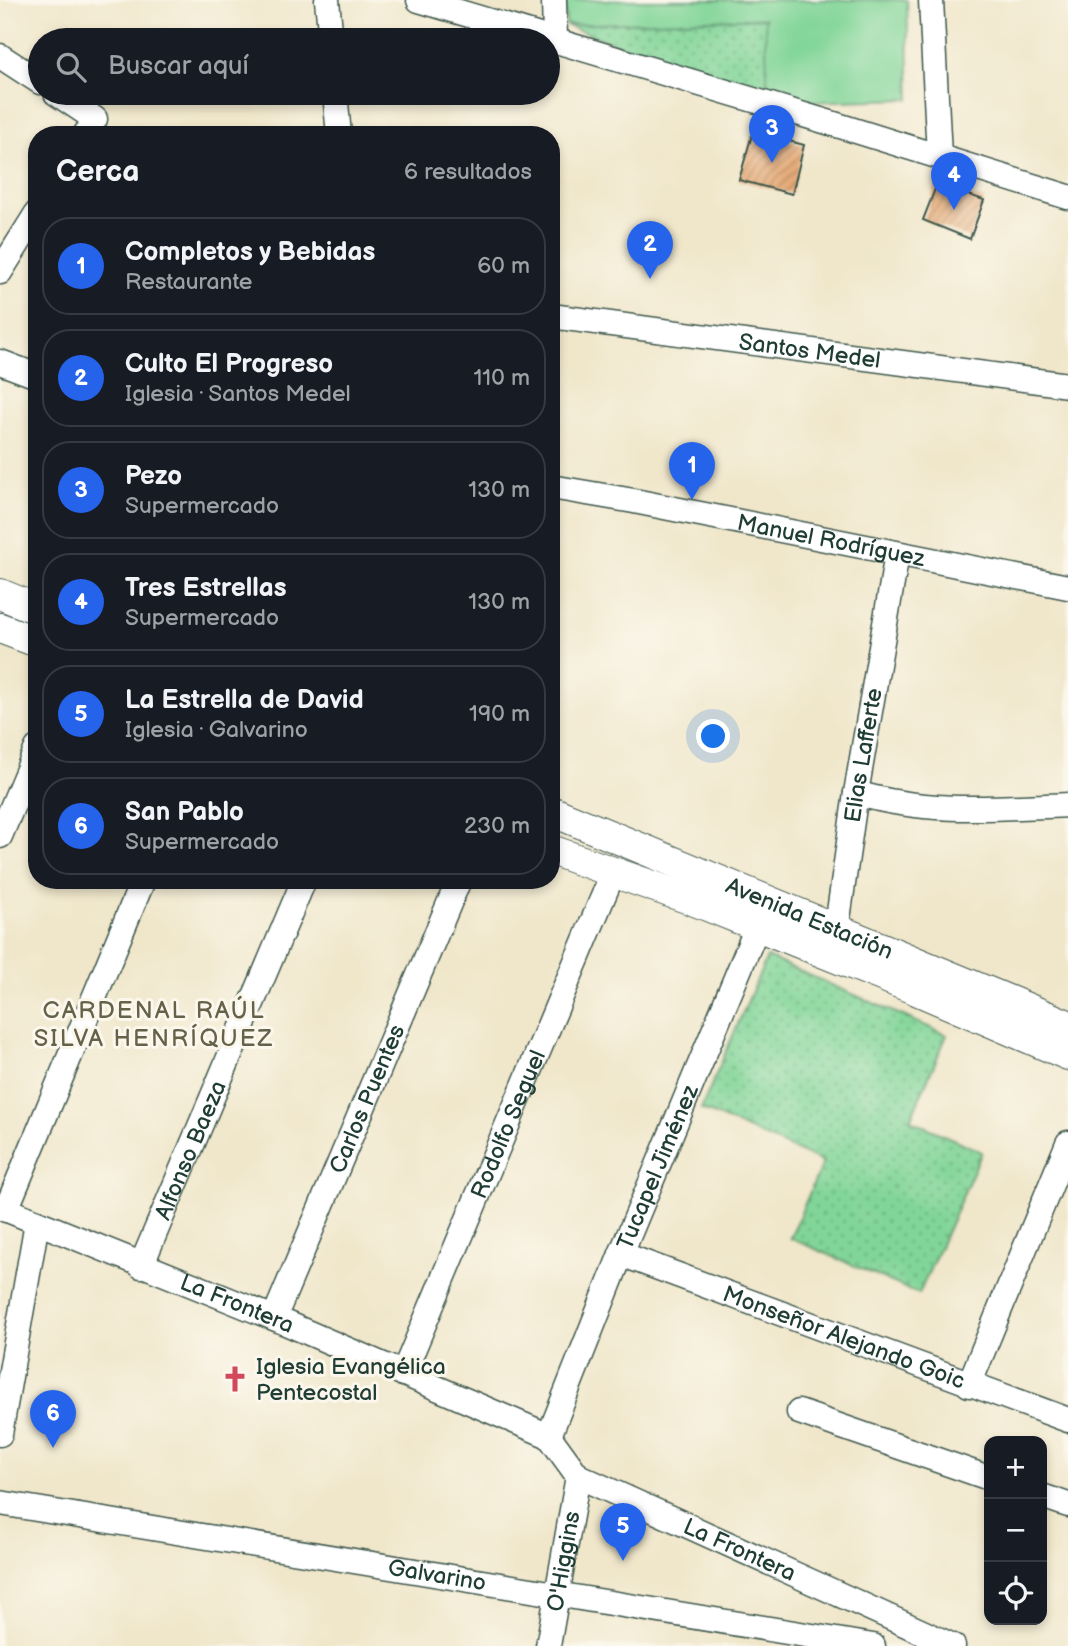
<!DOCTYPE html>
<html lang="es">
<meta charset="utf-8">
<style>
:root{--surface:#171b24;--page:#20242c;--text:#f1f3f6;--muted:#9ea1a6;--line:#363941;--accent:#2563eb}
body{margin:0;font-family:"Balsamiq Sans",sans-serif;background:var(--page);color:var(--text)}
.controls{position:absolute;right:21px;bottom:21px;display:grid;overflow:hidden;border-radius:14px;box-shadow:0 4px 10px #0003}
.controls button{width:63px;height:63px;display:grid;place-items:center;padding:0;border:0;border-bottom:2px solid var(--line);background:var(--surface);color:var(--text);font:35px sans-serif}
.you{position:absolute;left:714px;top:737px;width:24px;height:24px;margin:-18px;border:5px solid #fff;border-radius:50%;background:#1a73e8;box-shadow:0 0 0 10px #1a73e833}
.badge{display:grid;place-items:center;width:46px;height:46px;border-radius:50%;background:var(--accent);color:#fff;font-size:23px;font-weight:700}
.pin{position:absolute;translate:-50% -58px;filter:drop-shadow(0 2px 4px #0008)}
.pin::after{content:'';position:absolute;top:37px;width:24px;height:21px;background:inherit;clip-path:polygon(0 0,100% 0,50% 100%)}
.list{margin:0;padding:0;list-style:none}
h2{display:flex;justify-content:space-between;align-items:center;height:91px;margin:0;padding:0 28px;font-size:30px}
h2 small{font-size:23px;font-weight:400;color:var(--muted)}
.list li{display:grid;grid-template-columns:46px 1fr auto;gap:21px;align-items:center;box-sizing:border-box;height:98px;margin:0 14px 14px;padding:0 14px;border:2px solid var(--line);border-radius:28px}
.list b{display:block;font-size:26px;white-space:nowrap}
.list p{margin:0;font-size:23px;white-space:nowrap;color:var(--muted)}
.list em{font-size:23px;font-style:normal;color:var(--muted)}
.icon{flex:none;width:38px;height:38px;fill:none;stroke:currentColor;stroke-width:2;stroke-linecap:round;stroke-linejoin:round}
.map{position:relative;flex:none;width:1068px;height:1646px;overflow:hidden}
.search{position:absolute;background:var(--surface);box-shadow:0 4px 10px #0003;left:28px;top:28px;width:532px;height:77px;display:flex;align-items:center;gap:18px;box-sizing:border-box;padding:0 24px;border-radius:38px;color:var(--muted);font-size:26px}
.panel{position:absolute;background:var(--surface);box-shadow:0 4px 10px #0003;left:28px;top:126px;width:532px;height:763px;border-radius:28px}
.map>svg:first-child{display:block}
.park{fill:url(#park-dots);stroke:#508966;stroke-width:2}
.pitch{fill:#81d598;stroke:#508966;stroke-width:2}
.building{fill:url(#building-hatch)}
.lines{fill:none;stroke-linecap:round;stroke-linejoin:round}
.minor-casing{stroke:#3e564b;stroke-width:27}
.tertiary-casing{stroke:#3e564b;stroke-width:32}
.minor{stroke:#fff;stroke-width:24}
.tertiary{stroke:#fff;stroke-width:30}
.labels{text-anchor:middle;stroke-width:6;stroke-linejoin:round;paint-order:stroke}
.street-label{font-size:23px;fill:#1f3d34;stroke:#fbf7ec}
.poi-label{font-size:23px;fill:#1f3d34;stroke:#fbf7ec;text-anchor:start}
.neighbourhood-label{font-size:24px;letter-spacing:2px;fill:#646249;stroke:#fbf7ec}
</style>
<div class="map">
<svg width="1068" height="1646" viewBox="0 0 1068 1646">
<defs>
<pattern id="park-dots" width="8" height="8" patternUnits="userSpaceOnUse" patternTransform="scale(1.75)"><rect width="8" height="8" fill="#81d598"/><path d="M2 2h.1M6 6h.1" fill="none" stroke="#69ae7d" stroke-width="1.8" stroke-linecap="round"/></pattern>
<pattern id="building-hatch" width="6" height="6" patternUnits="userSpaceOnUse" patternTransform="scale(1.75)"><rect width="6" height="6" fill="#e4a671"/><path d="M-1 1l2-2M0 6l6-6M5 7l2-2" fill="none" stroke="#b8885e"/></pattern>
</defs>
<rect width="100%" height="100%" fill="#fbf7ec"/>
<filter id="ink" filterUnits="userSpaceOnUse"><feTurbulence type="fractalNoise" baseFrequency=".0143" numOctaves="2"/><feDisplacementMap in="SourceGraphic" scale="14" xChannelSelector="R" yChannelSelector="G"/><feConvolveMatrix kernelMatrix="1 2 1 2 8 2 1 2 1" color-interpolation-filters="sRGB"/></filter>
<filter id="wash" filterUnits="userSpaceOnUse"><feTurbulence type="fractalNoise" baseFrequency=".00686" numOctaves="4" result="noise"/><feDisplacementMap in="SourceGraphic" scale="28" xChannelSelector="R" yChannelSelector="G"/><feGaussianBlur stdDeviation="1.57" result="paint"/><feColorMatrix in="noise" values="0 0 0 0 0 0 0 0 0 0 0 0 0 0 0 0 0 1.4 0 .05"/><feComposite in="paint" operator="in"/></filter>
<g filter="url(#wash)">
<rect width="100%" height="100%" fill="#f0e7cb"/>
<!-- park -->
<path class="park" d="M766,18L768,103L566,25Z
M767,957L947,1035L910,1120L982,1152L919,1294L790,1238L823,1162L701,1109Z"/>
<!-- pitch -->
<path class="pitch" d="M565,0H907L910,99L768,103L765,18L566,25Z"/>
<g id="blocks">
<!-- building -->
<path class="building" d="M753,131L804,145L792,194L739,180Z
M937,184L984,200L970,239L923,220Z"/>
</g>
</g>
<g filter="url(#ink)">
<use href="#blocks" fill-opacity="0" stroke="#3e564b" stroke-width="2"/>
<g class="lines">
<!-- minor casing -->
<g class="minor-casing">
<g id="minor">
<path d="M327,0L331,40"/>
<path d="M419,0L834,124L1068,197"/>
<path d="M554,0L555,39"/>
<path d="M931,0L939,156"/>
<path d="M0,56L40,82"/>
<path d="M56,93L95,119L85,135"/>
<path d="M335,93L339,135"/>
<path d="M0,272L37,213"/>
<path id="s1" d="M551,316L1068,385"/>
<path d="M0,362L37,376"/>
<path id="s2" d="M551,487L634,501L1068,587"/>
<path d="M856,793C925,814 996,808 1068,805"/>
<path d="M0,836L37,748"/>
<path id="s3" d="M834,947L856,793L897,554"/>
<path id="s4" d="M0,1207L274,1318L549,1436L578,1476L953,1646"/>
<path d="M6,1210L143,880"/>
<path id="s5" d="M621,1254L1068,1420"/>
<path id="s6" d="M141,1266L304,880"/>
<path id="s7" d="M274,1318L459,880"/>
<path id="s8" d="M403,1374L613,873"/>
<path d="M969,1385L1068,1143"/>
<path d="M799,1412L989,1478"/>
<path d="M0,1434L37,1222"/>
<path id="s9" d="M549,1436L621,1254L765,908"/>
<path d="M1042,1496L1068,1505"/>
<path id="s10" d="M0,1503L873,1646"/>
<path id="s11" d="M548,1646L578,1476"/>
</g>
</g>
<!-- tertiary casing -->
<g class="tertiary-casing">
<g id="tertiary">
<path d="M0,594L37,609"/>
<path d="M0,628L37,642"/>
<path id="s12" d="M551,811L1068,1025"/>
<path d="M551,850L695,901L914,989L1068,1055"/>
</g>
</g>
<!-- minor -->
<use href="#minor" class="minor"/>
<!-- tertiary -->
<use href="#tertiary" class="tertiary"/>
</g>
</g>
<!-- icons -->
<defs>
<g id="church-bare" transform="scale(2.1)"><path d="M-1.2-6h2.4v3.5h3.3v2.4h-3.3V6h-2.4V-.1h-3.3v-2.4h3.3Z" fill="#d1495b" stroke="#fbf7ec" stroke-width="2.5" paint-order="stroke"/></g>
</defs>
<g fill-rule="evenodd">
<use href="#church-bare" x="235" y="1379"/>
</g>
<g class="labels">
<!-- street labels -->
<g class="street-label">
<text dy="8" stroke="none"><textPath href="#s1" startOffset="261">Santos Medel</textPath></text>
<text dy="8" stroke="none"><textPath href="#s2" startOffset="285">Manuel Rodríguez</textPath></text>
<text dy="8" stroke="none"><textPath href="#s3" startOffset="194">Elias Lafferte</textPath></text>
<text dy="8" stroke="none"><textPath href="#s12" startOffset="280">Avenida Estación</textPath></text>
<text dy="8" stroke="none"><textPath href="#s7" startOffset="238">Carlos Puentes</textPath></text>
<text dy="8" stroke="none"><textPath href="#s8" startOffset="271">Rodolfo Seguel</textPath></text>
<text dy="8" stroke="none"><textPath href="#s6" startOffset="126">Alfonso Baeza</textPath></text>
<text dy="8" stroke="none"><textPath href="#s9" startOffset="290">Tucapel Jiménez</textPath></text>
<text dy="8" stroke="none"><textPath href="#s4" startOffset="256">La Frontera</textPath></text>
<text dy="8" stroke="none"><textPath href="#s5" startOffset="238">Monseñor Alejando Goic</textPath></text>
<text dy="8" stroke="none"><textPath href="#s4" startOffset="822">La Frontera</textPath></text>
<text dy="8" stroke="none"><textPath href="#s11" startOffset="86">O'Higgins</textPath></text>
<text dy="8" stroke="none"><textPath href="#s10" startOffset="443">Galvarino</textPath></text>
</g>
<!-- poi labels -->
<g class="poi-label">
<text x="256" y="1374">Iglesia Evangélica<tspan x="256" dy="26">Pentecostal</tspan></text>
</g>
<!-- neighbourhood labels -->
<g class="neighbourhood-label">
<text x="154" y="1018">CARDENAL RAÚL<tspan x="154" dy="28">SILVA HENRÍQUEZ</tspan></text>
</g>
</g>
</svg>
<div class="controls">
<button>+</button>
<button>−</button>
<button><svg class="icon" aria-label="locate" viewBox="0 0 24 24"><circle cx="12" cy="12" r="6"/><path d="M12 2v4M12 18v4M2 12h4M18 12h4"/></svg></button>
</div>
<div class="you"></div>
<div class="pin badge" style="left:692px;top:500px">1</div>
<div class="pin badge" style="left:650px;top:279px">2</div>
<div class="pin badge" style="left:772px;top:163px">3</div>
<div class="pin badge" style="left:954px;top:210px">4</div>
<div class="pin badge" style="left:623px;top:1561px">5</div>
<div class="pin badge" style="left:53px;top:1448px">6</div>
<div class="search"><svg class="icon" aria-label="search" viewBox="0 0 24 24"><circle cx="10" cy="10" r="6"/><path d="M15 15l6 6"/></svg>Buscar aquí</div>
<section class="panel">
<h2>Cerca<small>6 resultados</small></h2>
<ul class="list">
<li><span class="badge">1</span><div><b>Completos y Bebidas</b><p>Restaurante</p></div><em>60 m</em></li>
<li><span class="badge">2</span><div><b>Culto El Progreso</b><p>Iglesia · Santos Medel</p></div><em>110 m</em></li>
<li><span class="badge">3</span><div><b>Pezo</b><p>Supermercado</p></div><em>130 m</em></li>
<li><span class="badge">4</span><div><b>Tres Estrellas</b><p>Supermercado</p></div><em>130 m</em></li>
<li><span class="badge">5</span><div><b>La Estrella de David</b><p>Iglesia · Galvarino</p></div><em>190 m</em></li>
<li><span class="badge">6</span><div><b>San Pablo</b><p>Supermercado</p></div><em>230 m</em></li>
</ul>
</section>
</div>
